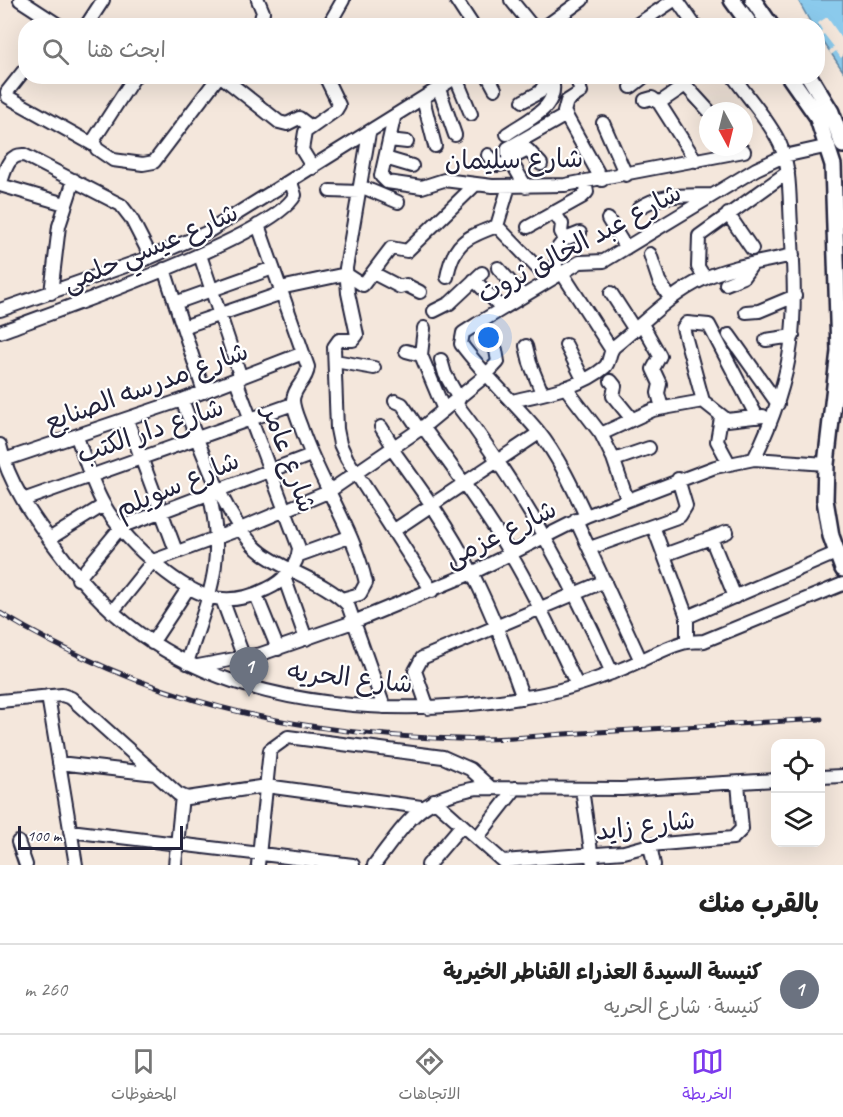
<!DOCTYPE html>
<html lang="ar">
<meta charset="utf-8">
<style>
:root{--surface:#fff;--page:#f6f6f6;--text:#222;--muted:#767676;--line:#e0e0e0;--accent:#7c3aed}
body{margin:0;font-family:Caveat,"Playpen Sans Arabic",sans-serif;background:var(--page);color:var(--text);direction:rtl}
.controls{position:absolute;right:18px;bottom:18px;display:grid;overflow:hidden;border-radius:12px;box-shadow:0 6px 24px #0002}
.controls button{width:54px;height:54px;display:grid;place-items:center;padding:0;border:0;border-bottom:2px solid var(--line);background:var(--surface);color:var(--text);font:30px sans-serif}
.compass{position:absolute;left:699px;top:102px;width:54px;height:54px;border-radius:50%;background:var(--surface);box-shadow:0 6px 24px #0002;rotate:173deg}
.scale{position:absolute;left:18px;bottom:15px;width:165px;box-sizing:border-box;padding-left:6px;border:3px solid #22223b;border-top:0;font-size:16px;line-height:21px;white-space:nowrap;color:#22223b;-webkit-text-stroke:4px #fff;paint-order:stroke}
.you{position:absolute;left:489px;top:338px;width:21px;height:21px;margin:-15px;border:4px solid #fff;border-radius:50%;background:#1a73e8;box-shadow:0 0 0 9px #1a73e833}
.badge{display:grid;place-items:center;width:39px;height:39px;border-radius:50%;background:var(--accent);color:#fff;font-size:20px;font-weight:700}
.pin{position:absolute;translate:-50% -50px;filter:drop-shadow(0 2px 3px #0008)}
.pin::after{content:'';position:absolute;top:32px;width:21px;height:18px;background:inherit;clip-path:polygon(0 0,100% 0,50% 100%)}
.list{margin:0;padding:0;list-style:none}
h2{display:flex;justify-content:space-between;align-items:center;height:78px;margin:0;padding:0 24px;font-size:26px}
h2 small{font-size:20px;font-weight:400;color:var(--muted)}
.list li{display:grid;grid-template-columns:39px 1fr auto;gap:18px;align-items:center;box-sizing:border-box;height:90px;padding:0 24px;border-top:2px solid var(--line)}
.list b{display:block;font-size:22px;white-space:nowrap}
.list p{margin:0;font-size:20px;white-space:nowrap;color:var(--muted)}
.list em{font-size:20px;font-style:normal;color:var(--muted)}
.icon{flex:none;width:33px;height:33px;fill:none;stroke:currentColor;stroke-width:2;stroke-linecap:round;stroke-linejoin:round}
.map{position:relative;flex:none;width:843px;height:865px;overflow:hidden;direction:ltr}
.search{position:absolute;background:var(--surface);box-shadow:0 6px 24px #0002;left:18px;right:18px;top:18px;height:66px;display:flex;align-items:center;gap:15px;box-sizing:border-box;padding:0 21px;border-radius:24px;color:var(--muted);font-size:22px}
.sheet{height:168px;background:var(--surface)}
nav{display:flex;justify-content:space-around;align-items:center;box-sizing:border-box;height:84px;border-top:2px solid var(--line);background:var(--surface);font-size:16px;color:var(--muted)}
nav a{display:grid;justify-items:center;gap:3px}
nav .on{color:var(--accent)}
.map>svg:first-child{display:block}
.water{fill:#8bcaec;stroke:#6187a5;stroke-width:1.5}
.pier{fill:#f4e7dc}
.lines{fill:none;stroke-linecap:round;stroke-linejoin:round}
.minor-casing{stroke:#22223b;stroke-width:16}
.major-casing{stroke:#22223b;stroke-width:20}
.minor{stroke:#fff;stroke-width:12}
.major{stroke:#fff;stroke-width:15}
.rail-casing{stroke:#22223b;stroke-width:5}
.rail{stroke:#fff;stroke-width:3;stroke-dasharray:9;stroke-linecap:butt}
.labels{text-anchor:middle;stroke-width:4.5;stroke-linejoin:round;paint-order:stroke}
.street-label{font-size:26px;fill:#22223b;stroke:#fff}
</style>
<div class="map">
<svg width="843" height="865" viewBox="0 0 843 865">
<rect width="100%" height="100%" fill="#f4e7dc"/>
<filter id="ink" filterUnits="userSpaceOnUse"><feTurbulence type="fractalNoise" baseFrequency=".0167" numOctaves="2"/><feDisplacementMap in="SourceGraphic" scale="12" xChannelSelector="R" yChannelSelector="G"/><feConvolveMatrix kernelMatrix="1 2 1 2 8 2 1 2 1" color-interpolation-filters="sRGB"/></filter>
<g filter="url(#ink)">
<!-- water -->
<path class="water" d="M798,0H843V71L818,34V26L812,25Z"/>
<!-- pier -->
<path class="pier" d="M827,17L843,40V56L841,58L836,51L831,55L829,51L834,47L824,34L820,37L818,34L822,30L818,23Z"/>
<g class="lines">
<!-- minor casing -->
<g class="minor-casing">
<path id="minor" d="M20,0L60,26
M258,0L263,12L259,26
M456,0L473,26
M511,0L532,26
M677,0L695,26
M86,26L103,0
M328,26L343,0
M546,26L582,0
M635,26L674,0
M26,68L7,92L8,97L94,145
M135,76L93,141L97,149L113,160L143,164L154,162L219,76
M221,76L279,122L287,124L299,118L311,127
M488,76L495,89
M576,76L581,92L567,101L564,112L602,180
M677,76L709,111
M733,76C748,98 769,120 780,144C791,169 789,198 791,225C797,320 797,371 754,459
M456,78L471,114
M631,87L645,76
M439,89L455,135
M423,99L435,146
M645,100L652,98L659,103L696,161
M523,101L540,92L550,76
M659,103L684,86
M394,118L381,176L387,182L422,187L444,180L492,186L565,185L744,151
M603,123L626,175
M369,133L346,268L348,293L357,335L353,340H339L334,347L337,429L340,444L347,459L432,591
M507,134C530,118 562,107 551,76
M389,140L407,142
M488,155L497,165L512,163
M385,158L412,166
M510,159L528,150L541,164
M313,168L302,150L305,132L336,110L339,105L325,76
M0,185C5,172 7,154 24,155L121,205L131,218L151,257
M0,185L65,204
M360,186L398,202
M509,186L497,226L549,280
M526,187L508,156V148L566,115
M330,191L359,192
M639,208C661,193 685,196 712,195
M554,212L562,224L561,232L565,239L557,249L555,277
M728,214L752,249
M608,219L626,248
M258,225L308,367C307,381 294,386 293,400C293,409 299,421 302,430C320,482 354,530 366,583L360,594L342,599
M528,227L582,197L587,192L585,182
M565,239L580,233
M650,254L659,281L670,298
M200,255L241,378
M498,268L523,296
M164,269L204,392
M373,273L400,287L406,285L420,292
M562,273L611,349
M447,277C453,243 466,237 497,226
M705,278L698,267L699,236L788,172
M474,280L502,308
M726,284L743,277L751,266
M280,288L346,274L363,285L391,248L407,251L475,185
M51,293L59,226L74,180
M611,293L635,330
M175,303L273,268
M0,310L151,257L206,233L458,76
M434,311L450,303L482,273
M746,312L759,311L795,296
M477,324L463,333L461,344C484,375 513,401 538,431C558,456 572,486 586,516
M642,324L660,356L653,369L660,384L658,393L662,408
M183,327L282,293
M424,328L421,355L444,410
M0,332C53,312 274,237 295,195L291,182
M729,335L778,404
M766,340L793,336
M566,345L583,379
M526,346L530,363L542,393
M406,351L421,355
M441,360L445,374L459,399
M335,361L374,368
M611,381L615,386L613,396L631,418
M565,387L601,434L613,458L627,499
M182,400C198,441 228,528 262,553C289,573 325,581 348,605L384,707
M395,401L402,404L419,429
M512,401C541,394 581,388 605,367C611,361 608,352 615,346C644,323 669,295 703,279C730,266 764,262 793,255
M703,401L683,328L687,323L709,325L757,417
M455,402C521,488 568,574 612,673
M721,418L717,441L729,463
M127,420L176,551
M381,427L394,448
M423,427C454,469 484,510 511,555C536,597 556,641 577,685
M601,434L653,410L703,401L727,420L763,416
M77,437C85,459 92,484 104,505C123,538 172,585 210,597C229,602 249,598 267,589C283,582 298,566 299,548L236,380
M0,445C8,483 33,517 56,548C83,585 113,617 152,642C254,710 402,717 520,698C555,693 591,682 624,668C640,662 671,644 687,642C692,641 698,642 704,641L843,584
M392,449C421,489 450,529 472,573C493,614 508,656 523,698
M4,460L182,400L303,353
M614,460L649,448
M23,500L293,404
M576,520L641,661
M653,526L687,617V641
M393,531L539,433
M711,538L735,597
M49,539L104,505
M590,548L680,516L686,506L678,479
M299,555L349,537
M664,555L727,532
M284,577L306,639
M78,579L121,527L311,455
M256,595L278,649
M222,599L244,658
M112,612L153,561L240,529L328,492L423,427L485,376L498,362L496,350L477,324L580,262L604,261L756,169L784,156L829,146
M687,617L836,553
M152,643L189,587
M187,663C208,596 227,564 209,493
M198,666L261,654L356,621L472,573L586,516L715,467L754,459L826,464
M48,696L76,865
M0,701L62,695L71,698L178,794L187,798L266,786L421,807
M428,708L415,671L422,658L605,581
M59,763L156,774
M820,777L843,776
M582,789L593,865
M434,800L507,865
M70,831L353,865
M477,838L516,788
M18,842L26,865
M650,845L654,865
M503,861L624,852L650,845L733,838L742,829L738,783
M175,865L182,796
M258,865L270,750L288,737L443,757L470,769L491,788
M374,865C408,821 418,798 477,788L622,789L776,780
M428,865L462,825"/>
</g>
<!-- major casing -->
<g class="major-casing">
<path id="major" d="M732,0L751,26
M753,0L771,26
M789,76L817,116L833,165L839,351L826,464L825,500L831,536L843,569
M809,76L831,112L843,145"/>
</g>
<!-- minor -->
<use href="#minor" class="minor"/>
<!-- major -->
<use href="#major" class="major"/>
<!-- rail casing -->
<g class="rail-casing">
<path id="rail" d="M0,613C146,701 289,734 458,739C499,741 540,735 581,733C661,728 741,723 821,719"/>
</g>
<!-- rail -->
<use href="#rail" class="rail"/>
</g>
</g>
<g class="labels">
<!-- street labels -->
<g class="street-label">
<text transform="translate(514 159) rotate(-1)" y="9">شارع سليمان</text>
<text transform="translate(579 243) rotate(-28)" y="9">شارع عبد الخالق ثروت</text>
<text transform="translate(150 247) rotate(-23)" y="9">شارع عيسي حلمى</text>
<text transform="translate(146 386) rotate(-20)" y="9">شارع مدرسه الصنايع</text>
<text transform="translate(150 430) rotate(-19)" y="9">شارع دار الكتب</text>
<text transform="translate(290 459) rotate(70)" y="9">شارع عامر</text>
<text transform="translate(177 484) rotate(-23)" y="9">شارع سويلم</text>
<text transform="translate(500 533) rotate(-26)" y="9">شارع عزمى</text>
<text transform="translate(350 677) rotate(6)" y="9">شارع الحريه</text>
<text transform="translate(645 825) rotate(-7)" y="9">شارع زايد</text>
</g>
</g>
</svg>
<div class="controls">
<button><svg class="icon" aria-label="locate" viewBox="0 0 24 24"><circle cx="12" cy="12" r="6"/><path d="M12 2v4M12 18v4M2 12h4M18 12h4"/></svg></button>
<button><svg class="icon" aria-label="layers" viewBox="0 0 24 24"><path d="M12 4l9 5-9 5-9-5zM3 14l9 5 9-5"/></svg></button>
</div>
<svg class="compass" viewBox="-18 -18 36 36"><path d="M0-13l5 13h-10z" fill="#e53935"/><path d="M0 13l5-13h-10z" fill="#767676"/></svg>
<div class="scale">100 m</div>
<div class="you"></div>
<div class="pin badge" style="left:249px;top:697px;background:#6b7280">1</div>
<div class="search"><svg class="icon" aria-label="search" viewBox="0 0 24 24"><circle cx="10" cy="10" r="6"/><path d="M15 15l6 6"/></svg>ابحث هنا</div>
</div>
<section class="sheet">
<h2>بالقرب منك<small></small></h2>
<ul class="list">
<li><span class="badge" style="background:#6b7280">1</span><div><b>كنيسة السيدة العذراء القناطر الخيرية</b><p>كنيسة · شارع الحريه</p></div><em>260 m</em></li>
</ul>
</section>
<nav>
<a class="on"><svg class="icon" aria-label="map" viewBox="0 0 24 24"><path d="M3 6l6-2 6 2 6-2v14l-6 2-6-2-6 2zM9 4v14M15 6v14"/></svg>الخريطة</a>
<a><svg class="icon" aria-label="directions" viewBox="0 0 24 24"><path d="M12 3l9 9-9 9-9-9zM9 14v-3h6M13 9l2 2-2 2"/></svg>الاتجاهات</a>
<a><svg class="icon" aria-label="saved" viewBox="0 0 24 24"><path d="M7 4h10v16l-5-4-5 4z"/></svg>المحفوظات</a>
</nav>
